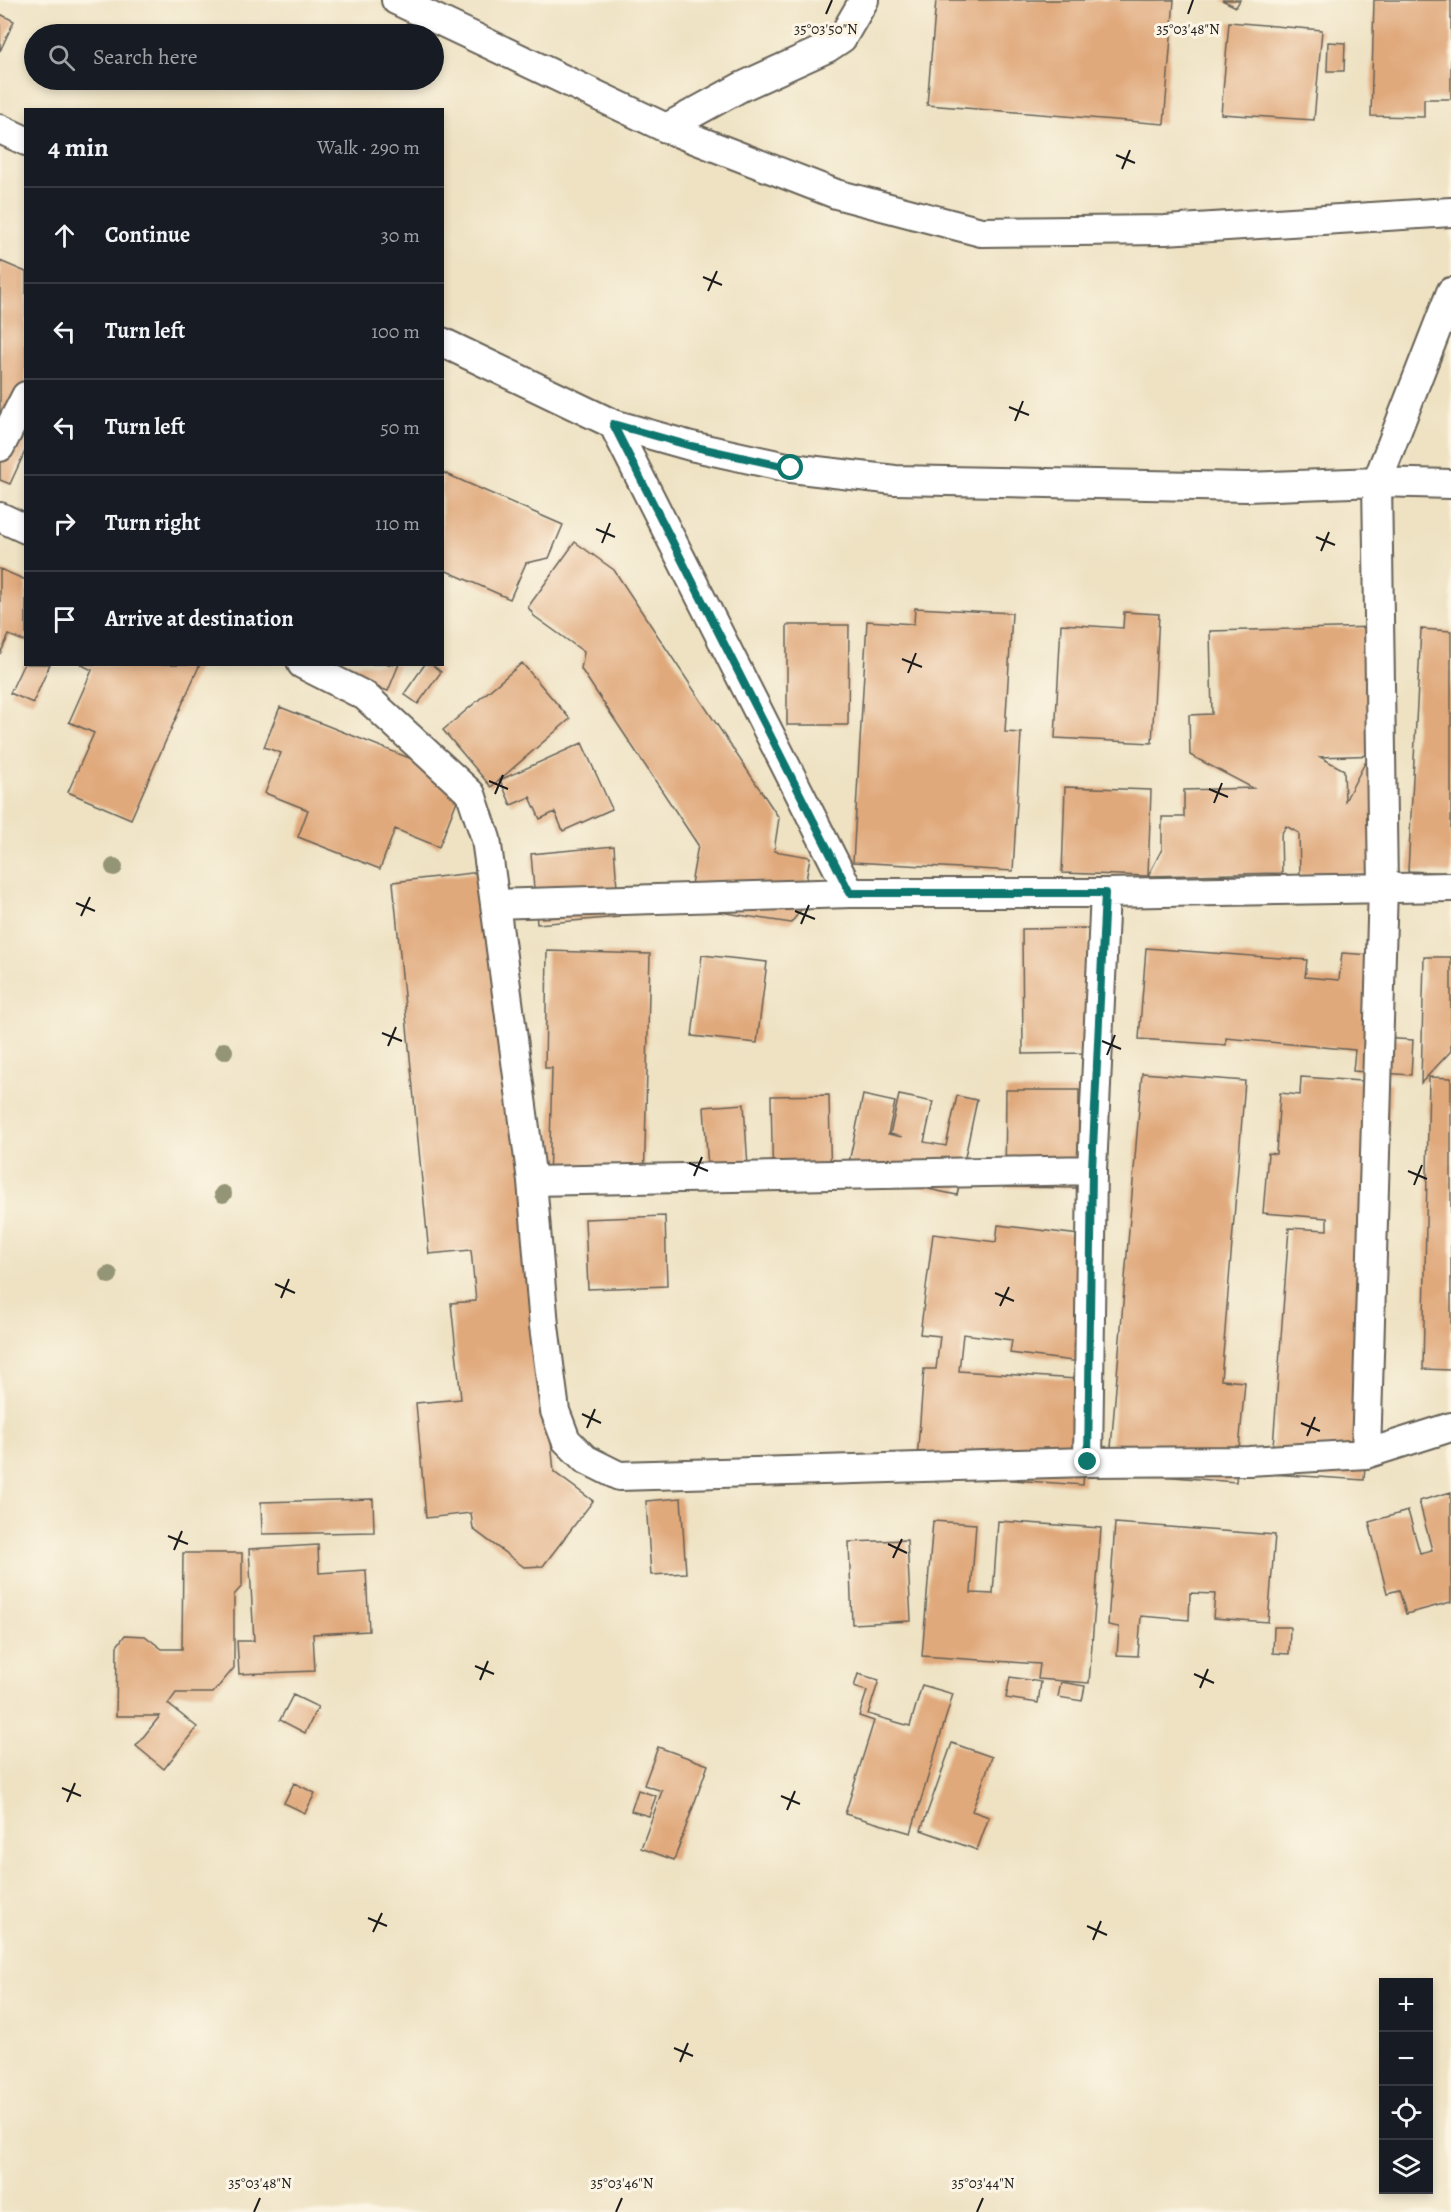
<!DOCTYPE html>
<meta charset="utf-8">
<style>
:root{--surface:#171b24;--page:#20242c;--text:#f1f3f6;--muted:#9ea1a6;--line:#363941}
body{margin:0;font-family:Alegreya,serif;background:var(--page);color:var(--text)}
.controls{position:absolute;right:18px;bottom:18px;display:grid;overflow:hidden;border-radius:0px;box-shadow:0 3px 9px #0003}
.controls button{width:54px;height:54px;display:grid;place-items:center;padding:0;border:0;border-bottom:2px solid var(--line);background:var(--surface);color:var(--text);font:30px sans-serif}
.stop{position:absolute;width:18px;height:18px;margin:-14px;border:4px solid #0f766e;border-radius:50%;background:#fff}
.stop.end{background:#0f766e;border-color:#fff;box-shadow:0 2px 6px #0008}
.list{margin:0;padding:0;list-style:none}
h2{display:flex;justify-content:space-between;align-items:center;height:78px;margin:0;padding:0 24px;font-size:26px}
h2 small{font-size:20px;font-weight:400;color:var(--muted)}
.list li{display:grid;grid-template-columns:39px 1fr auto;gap:18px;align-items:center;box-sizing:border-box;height:96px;padding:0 24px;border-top:2px solid var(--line)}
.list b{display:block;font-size:22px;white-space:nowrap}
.list em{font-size:20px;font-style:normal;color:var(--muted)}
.icon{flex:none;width:33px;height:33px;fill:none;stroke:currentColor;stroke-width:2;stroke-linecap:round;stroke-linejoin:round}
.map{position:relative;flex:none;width:1451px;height:2212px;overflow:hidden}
.search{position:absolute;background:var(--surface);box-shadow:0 3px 9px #0003;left:24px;top:24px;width:420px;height:66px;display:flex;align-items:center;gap:15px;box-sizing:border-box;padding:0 21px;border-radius:33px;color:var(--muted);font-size:22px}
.panel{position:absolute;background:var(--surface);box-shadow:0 3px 9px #0003;left:24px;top:108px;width:420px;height:558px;border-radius:0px}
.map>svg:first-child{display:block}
.building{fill:#e0a97c}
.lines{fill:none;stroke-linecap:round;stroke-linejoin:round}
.street-casing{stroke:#666156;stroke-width:32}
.street{stroke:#fff;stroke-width:28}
.tree{fill:#949477}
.route{stroke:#0f766e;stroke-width:8}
.ticks{fill:none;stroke:#1c1c1c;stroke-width:2}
.ticks-label{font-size:15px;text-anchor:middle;fill:#1c1c1c;stroke:#fcf5e5;stroke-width:6;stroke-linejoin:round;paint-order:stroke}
</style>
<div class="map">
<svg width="1451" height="2212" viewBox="0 0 1451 2212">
<rect width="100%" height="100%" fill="#fcf5e5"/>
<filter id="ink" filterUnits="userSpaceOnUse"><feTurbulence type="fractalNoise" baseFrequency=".0167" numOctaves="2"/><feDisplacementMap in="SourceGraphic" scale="12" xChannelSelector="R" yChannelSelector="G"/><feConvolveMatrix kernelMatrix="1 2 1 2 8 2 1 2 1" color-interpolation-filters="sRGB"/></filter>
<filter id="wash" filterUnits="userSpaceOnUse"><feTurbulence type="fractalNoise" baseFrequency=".008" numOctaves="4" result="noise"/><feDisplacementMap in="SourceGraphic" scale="24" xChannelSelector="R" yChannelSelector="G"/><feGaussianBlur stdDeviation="1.35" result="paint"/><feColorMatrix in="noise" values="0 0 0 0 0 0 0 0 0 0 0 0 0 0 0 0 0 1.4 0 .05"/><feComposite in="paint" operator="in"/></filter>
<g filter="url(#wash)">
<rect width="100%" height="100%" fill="#eee2c3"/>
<g id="blocks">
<!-- building -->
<path class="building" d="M936,0H1174L1164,124L927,105Z
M1222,0H1240L1236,7Z
M1374,0H1451V99H1424V117L1371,116Z
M0,14L14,21L0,51Z
M1229,22L1322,30L1314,120L1221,114Z
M1328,42L1345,43L1344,71H1327Z
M0,261L26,272V449L10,484L0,480Z
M442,472L563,525L549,558L526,563L510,599L442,569Z
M575,542L614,570L779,818L774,851L810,857L801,910L791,923L687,907L698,845L581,669L584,652L534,616L528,607Z
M0,569L26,580V642L9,635L0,654Z
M915,608L1012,613L1005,732L1021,733L1013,871L853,862L867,621L914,624Z
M1124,612L1159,614L1152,743L1055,738L1061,624L1123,628Z
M787,625H849L848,725H787Z
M1378,627L1381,755L1320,757L1344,770L1345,801L1365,763L1384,773L1375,873L1300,875L1299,833L1286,826L1281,835L1282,873L1148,876L1162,849V817H1184V790L1253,788L1190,755L1189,715L1212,714L1210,631Z
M1421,629L1451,631V873L1408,871Z
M26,659V664H50L33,703L10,693Z
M522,663L570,719L491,787L443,730Z
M80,664H200L131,819L68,792L94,733L69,722L92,670Z
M311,664H399L388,691Z
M425,664H431L441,672L418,704L404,694Z
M280,707L465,780L439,847L395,829L380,869L298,837L308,810L265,793L281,753L264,747Z
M582,743L612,809L563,831L555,812L540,819L530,797L511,805L500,780Z
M1065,787L1151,790L1148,876L1062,873Z
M614,846L619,917L537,924L531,854Z
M481,872L497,885L554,1472L593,1501L543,1566L524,1567L473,1529L471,1513L426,1518L416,1403L461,1399L451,1303L476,1301L471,1250L429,1254L393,882Z
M1089,928V1053L1023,1054L1022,929Z
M1146,948L1307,960L1305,977L1339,980L1342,953L1388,956L1382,1038L1413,1040L1411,1075L1353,1071L1355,1050L1226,1038V1045L1139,1039Z
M547,951L650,954L644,1187L549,1185L552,1068H545Z
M702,955L767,962L757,1043L692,1036Z
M1424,957H1451V1051L1421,1083Z
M1142,1073L1245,1081L1221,1380L1245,1382L1236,1482L1109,1472Z
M1301,1077L1392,1083L1364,1480L1271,1474L1289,1228L1327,1230V1218L1263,1213L1268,1153L1276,1154L1280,1093L1300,1095Z
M1429,1077L1451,1078V1370L1423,1369Z
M1006,1090H1079L1078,1188L1005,1187Z
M829,1095L831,1189L773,1190L771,1096Z
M863,1095L895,1102L888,1134L902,1137L890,1134L899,1095L933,1102L924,1142L946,1146L957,1096L977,1100L957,1195L847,1172Z
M744,1104L749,1184L709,1186L704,1107Z
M665,1216L667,1286L588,1289L585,1219Z
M998,1225L1103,1238L1088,1363L1010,1353L1012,1340L963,1334L959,1371L1091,1380L1083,1485L916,1473L924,1369H936L940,1336L920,1334L933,1234L996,1242Z
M1451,1492V1602L1406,1614L1399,1590L1387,1593L1369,1522L1408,1511L1420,1553L1432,1550L1419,1501Z
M681,1498L686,1573L651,1575L646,1501Z
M373,1499L374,1532L262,1534L261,1502Z
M933,1521L976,1524L971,1593L993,1594L998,1521L1101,1528L1089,1683L1038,1679L1040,1664L922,1656Z
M1115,1523L1275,1535L1268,1622L1213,1618L1215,1594L1190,1593L1189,1620L1141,1616L1138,1656L1117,1655L1119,1627L1108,1625Z
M907,1540L911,1621L852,1624L849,1542Z
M318,1545L319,1573L366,1570L369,1631L313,1634L315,1671L239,1674L237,1641H254L249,1549Z
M183,1553H242V1586L234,1595V1668L213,1693H176L168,1704L197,1727L164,1769L136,1746L160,1716H116L117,1646L125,1635L145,1636L162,1649H182Z
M1274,1627H1290L1289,1654L1273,1653Z
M858,1674L879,1680L868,1714L910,1726L922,1685L953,1694L911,1833L845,1814L874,1721L859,1716L867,1691L854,1687Z
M1010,1677L1041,1682L1038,1703L1006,1698Z
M1061,1682L1085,1686L1082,1701L1058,1697Z
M293,1695L318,1707L305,1733L280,1720Z
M952,1743L992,1757L972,1811L989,1817L977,1850L921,1830Z
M658,1747L708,1765L674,1860L641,1848L662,1791L644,1785Z
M294,1783L315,1793L305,1813L284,1803Z
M638,1790L656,1796L649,1816L631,1811Z"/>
</g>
</g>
<g filter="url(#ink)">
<use href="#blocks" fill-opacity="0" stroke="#666156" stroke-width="1.5"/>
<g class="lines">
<!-- street casing -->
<g class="street-casing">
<path id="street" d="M396,0L666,128L836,194L981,232L1165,230L1451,212
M666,128L741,87L827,48L842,38L864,0
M0,129L26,141
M442,342L613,424L691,446L791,468L895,480L1247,487L1377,482L1451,484
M613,424L850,893
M0,447L26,396
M0,517L26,529
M302,664L365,696L471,794L486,839L495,904L532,1181L544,1326L555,1411L566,1440L585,1459L619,1476L1088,1462L1249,1461L1366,1454L1451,1427
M495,904L850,893H1105L1451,887
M532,1181L1092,1170
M1366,1454L1383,887L1377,482L1451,292
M1088,1462L1092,1170L1105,893"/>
</g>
<!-- street -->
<use href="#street" class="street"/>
</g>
<!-- trees -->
<g class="tree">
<circle cx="114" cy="867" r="9"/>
<circle cx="224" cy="1051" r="9"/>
<circle cx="223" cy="1194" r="9"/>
<circle cx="109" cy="1275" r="9"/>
</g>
</g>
<g class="lines" filter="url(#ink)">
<!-- route -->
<path class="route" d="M791,468L691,446L613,424L850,893H1105L1092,1170L1088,1462"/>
</g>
<!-- ticks -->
<path class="ticks" d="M826,14L832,0M1188,14L1193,0M1116,155L1135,163M1122,169L1130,150M703,277L722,285M708,291L717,271M1009,407L1029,415M1015,421L1023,401M596,529L615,537M1316,537L1335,545M602,543L610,523M1321,551L1329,532M902,659L922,667M908,673L916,653M489,781L508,789M1209,789L1228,797M495,794L503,775M1214,803L1222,783M76,903L95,911M795,911L815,919M81,916L90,897M801,924L809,905M382,1033L402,1041M1102,1041L1121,1049M388,1046L396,1027M1107,1055L1115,1035M689,1163L708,1171M1408,1171L1427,1179M694,1176L702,1157M1414,1185L1422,1165M275,1284L295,1293M995,1293L1014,1301M281,1298L289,1279M1000,1306L1009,1287M582,1414L601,1423M1301,1423L1320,1431M587,1428L595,1409M1307,1436L1315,1417M168,1536L188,1544M888,1544L907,1553M174,1550L182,1531M893,1558L902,1539M475,1666L494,1674M1194,1674L1214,1683M480,1680L488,1661M1200,1688L1208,1669M62,1788L81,1796M781,1796L800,1804M67,1802L75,1783M787,1810L795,1791M368,1918L387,1926M1087,1926L1107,1935M373,1932L382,1913M1093,1940L1101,1921M674,2048L693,2056M680,2062L688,2043M254,2212L260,2198M616,2212L622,2198M977,2212L983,2198"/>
<g class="ticks-label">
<text x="826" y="34">35°03'50"N</text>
<text x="1188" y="34">35°03'48"N</text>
<text x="260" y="2188">35°03'48"N</text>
<text x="622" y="2188">35°03'46"N</text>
<text x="983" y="2188">35°03'44"N</text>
</g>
</svg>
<div class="controls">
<button>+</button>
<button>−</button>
<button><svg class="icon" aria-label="locate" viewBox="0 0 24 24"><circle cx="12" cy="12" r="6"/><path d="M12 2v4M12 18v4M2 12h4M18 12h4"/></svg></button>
<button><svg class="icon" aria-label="layers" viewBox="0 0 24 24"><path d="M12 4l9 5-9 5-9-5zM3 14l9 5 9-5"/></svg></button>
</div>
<div class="stop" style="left:791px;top:468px"></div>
<div class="stop end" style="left:1088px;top:1462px"></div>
<div class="search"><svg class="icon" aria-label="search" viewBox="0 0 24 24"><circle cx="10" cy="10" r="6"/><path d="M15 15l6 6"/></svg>Search here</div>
<section class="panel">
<h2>4 min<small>Walk · 290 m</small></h2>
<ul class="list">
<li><svg class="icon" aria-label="ahead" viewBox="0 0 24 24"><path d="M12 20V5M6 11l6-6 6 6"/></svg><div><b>Continue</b></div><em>30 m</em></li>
<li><svg class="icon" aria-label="left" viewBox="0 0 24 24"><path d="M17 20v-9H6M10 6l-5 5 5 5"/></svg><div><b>Turn left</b></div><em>100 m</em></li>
<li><svg class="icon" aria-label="left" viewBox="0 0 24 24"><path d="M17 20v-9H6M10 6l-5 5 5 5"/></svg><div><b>Turn left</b></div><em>50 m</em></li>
<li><svg class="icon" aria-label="right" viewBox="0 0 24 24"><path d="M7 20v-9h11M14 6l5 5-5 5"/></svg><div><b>Turn right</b></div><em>110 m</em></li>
<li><svg class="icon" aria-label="arrive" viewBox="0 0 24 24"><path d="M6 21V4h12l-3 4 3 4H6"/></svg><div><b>Arrive at destination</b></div></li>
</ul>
</section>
</div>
